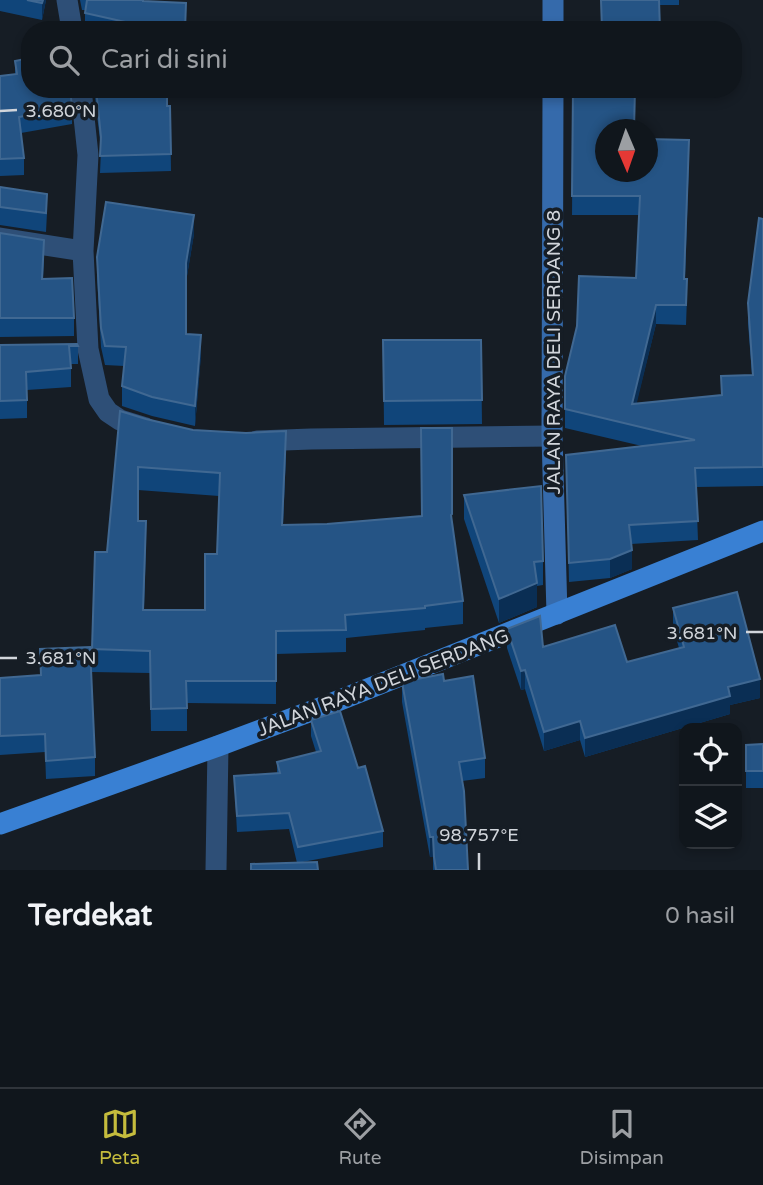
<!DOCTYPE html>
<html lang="id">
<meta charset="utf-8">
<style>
:root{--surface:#10161c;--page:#1e2329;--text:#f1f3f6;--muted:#9c9fa3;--line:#30353b;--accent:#c5bc3d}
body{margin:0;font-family:"Varela Round",sans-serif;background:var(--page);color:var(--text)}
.controls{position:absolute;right:21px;bottom:21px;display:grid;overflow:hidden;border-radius:14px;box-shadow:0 4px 10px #0003}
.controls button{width:63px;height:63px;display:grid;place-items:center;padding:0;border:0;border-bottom:2px solid var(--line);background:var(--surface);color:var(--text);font:35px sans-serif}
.compass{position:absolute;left:595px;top:119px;width:63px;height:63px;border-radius:50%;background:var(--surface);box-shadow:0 4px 10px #0003;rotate:178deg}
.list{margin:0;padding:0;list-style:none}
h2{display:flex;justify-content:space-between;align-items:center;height:91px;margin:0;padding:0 28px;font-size:30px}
h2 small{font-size:23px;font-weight:400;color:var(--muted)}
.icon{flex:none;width:38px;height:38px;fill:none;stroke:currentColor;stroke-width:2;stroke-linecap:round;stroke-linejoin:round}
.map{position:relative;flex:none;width:763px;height:870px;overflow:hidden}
.search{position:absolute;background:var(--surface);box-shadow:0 4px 10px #0003;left:21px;right:21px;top:21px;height:77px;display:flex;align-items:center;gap:18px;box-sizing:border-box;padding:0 24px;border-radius:28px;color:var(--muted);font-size:26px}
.sheet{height:217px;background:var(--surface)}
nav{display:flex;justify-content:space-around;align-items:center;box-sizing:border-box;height:98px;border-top:2px solid var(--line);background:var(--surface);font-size:19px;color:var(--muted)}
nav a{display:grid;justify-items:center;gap:4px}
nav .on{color:var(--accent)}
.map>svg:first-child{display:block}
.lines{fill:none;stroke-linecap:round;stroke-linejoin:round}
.street{stroke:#2e4f77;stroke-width:21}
.secondary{stroke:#356aab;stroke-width:21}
.primary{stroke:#3980d3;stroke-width:21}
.wall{fill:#10457a;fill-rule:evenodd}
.shaded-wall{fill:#0a2e54}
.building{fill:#255485;stroke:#406892;stroke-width:2;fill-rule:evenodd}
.ticks{fill:none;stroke:#d1d5db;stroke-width:2.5}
.labels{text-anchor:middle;stroke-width:7;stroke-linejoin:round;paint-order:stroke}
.street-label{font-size:19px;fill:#d1d5db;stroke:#161d25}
.ticks-label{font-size:18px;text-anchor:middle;fill:#d1d5db;stroke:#161d25;stroke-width:7;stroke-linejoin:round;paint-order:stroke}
</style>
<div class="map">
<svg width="763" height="870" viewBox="0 0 763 870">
<rect width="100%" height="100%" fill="#161d25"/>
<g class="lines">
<!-- street -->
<path class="street" d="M67,0L72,30
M81,89L88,155L83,251L88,349L99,399L108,412L120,420L146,428
M0,238L83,251
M257,441L311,439L552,436
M216,870L218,746"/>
<!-- secondary -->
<path class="secondary" d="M553,30V0
M553,89L552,436L557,614"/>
<!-- primary -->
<path class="primary" d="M0,824L218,746L325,706L763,531"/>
</g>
<!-- wall -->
<path class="wall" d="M0,0H46L42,20L0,11Z
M80,0H144V1L186,30H85V10H82Z
M601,0H679V5H660Z
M15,61L72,107V124L21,133L24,158V175L0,176V76L15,74Z
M94,89H167V106H170L171,171L100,173L101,149Z
M573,89L606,130L689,159L685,279L687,298L686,325L656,324L636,404L721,395V376L752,375L748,323V303L763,219V486L696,487L698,540L631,544L632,569L610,578L569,582L566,455L642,446L565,428V376L636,278L639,215H572Z
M0,187L47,213L46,232L0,225Z
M0,233L44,258L43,279L74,318V336L0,337Z
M194,234L186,282V334L201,355L195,426L152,416L122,406V386L124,366L105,365L101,347L97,277V257Z
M383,340H481L482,424L384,425Z
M0,345L78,346V364H71V387L27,390V418L0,419Z
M146,419L286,453L283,525L452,527L463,601V624L425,628V630L346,638V652L276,654V704L187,703V731H151L150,673L92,672V649L107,552ZM138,490L219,496L217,554L205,610H144L146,544L138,521Z
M464,495L543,561V585L537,586V607L499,623L464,519Z
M673,608L760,698L730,705V714L585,757L580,740L544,751L525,689L521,690L507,648V629L543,647L627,662L679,648L673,627Z
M40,649L95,757V776L46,779L45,752L0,755V678L40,675Z
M444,681L485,758V778L462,781L468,870H433V857H430L402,702V682Z
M311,720L358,768L383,831V847L297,863L289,829L237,832L234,776L277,774V762L316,752L311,736Z
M763,744V788H746V745Z"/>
<!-- shaded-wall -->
<path class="shaded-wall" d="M43,0H46L42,20V3Z
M689,140V159L684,298V279Z
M194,215V234L186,282V263Z
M656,305V324L632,423V404Z
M201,335V355L195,426V406Z
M286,431V453L282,547V525Z
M632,550V569L610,578V559Z
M537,583V607L499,623V599Z
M525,670V689L521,690V671Z
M760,679V698L730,705V714L585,757V738L728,687Z
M580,721V740L544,751V732Z
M430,837H433V857H430Z"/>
<!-- building -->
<path class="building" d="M27,0H43L42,3Z
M87,0H143V1L186,3L185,30H161L85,13Z
M601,0H659L660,30H602Z
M30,58V89H70L72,107L19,117L24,158L0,159V76L17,74L15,61Z
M96,89H167V106H170L171,154L100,156L101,137Z
M573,89H635L634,130H606V172H648V139L689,140L684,279H687L686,305H656L632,404L722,395L721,376L753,375L748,303L759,218L763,219V467L695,468L698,521L629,525L632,550L610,559L569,563L566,455L695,440L565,409V376L577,326L579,276L636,278L640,196H572Z
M0,187L47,194L46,213L0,207Z
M106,202L194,215L186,263V334L201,335L195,406L152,397L122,386L126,347L105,346L101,328L97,257Z
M0,233L44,240L42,279L72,278L74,318H0Z
M383,340H481L482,400L384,401Z
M77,344L78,346H69L71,368L26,372L27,400L0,401V345Z
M120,411L146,419L193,430L246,433L286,431L282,525L327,524L422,516L421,428H452V514L451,515L463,601L425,606V608L345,615L346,630L276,631V681H186L187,708L151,709L150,651L92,649L95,552H107ZM138,467L220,473L217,554H205V610H143L146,521H138Z
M541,486L543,561L534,562L537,583L499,599L464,495Z
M737,592L760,679L728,687L730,696L585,738L580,721L544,732L525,670L521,671L507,629L540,616L543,647L615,625L627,662L684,647L673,608Z
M90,647L95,757L46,761L45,734L0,736V678L41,675L40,649Z
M443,674L444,681L473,676L485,758L459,762L464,791L468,870H436L434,857L433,837H430L402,682Z
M340,711L358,768L365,766L383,831L298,847L289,813L237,816L234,776L280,773L277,762L321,751L311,720Z
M763,744V771H746V745Z
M317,862L318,870H251V864Z"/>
<!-- ticks -->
<path class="ticks" d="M0,111L17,110M746,632H763M0,658H17M479,853V870"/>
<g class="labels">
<!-- street labels -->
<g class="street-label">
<text transform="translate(553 352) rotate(-90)" y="7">JALAN RAYA DELI SERDANG 8</text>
<text transform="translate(383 682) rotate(-21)" y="7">JALAN RAYA DELI SERDANG</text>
</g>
</g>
<g class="ticks-label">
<text x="61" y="117">3.680°N</text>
<text x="702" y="639">3.681°N</text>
<text x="61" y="664">3.681°N</text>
<text x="479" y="841">98.757°E</text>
</g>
</svg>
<div class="controls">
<button><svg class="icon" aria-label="locate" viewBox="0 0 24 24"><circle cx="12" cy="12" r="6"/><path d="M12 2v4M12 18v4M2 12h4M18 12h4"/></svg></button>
<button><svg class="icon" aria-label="layers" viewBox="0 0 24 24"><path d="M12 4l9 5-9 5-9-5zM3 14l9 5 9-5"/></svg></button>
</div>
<svg class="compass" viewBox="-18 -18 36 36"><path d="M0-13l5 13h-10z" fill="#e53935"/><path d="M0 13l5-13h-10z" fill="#9c9fa3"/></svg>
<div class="search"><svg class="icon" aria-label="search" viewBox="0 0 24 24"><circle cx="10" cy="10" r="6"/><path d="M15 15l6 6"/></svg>Cari di sini</div>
</div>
<section class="sheet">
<h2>Terdekat<small>0 hasil</small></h2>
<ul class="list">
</ul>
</section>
<nav>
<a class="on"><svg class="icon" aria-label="map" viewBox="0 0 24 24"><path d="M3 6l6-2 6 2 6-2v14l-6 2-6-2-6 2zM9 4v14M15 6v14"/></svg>Peta</a>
<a><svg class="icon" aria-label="directions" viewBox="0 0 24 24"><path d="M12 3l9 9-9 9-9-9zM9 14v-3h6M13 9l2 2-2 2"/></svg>Rute</a>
<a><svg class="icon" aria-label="saved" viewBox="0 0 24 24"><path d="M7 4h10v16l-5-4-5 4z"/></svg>Disimpan</a>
</nav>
